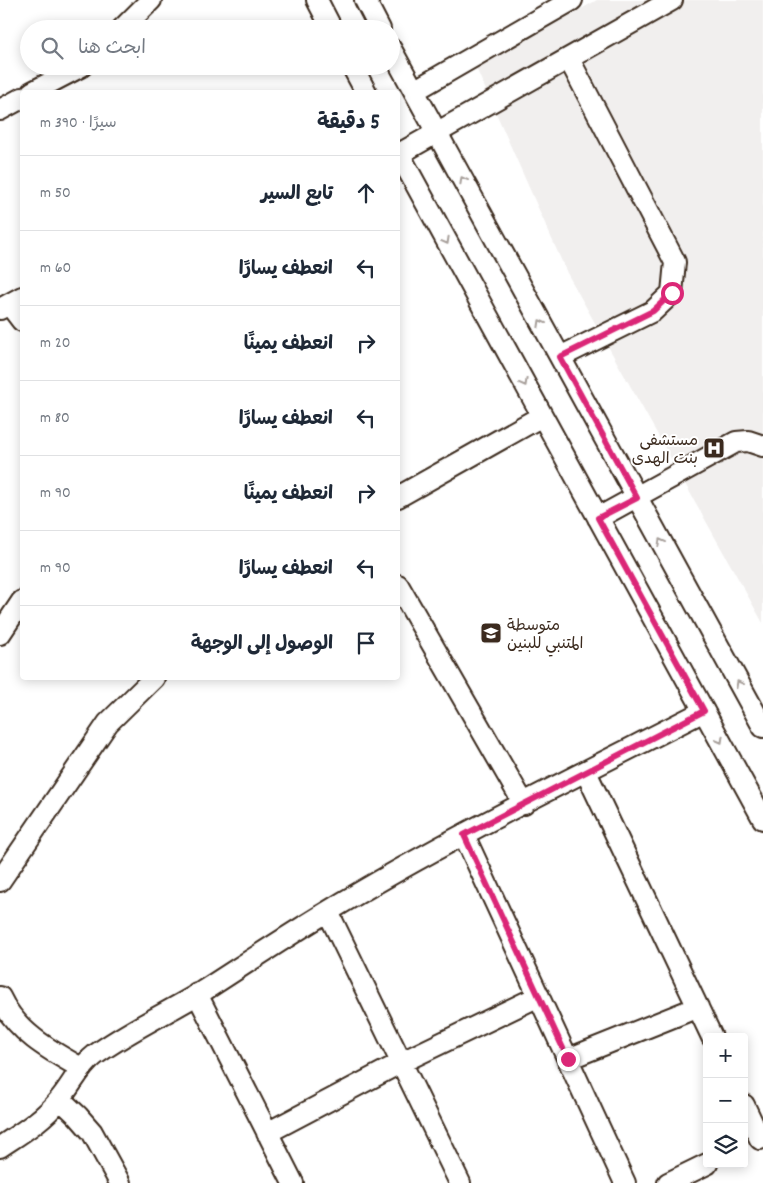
<!DOCTYPE html>
<html lang="ar">
<meta charset="utf-8">
<style>
:root{--surface:#fff;--page:#f6f6f7;--text:#1f2937;--muted:#747a83;--line:#e0e1e3}
body{margin:0;font-family:Dekko,"Playpen Sans Arabic",sans-serif;background:var(--page);color:var(--text);direction:rtl}
.controls{position:absolute;right:15px;bottom:15px;display:grid;overflow:hidden;border-radius:5px;box-shadow:0 2px 12px #0003}
.controls button{width:45px;height:45px;display:grid;place-items:center;padding:0;border:0;border-bottom:1px solid var(--line);background:var(--surface);color:var(--text);font:25px sans-serif}
.stop{position:absolute;width:15px;height:15px;margin:-11px;border:4px solid #db2777;border-radius:50%;background:#fff}
.stop.end{background:#db2777;border-color:#fff;box-shadow:0 1px 5px #0008}
.list{margin:0;padding:0;list-style:none}
h2{display:flex;justify-content:space-between;align-items:center;height:65px;margin:0;padding:0 20px;font-size:21px}
h2 small{font-size:16px;font-weight:400;color:var(--muted)}
.list li{display:grid;grid-template-columns:32px 1fr auto;gap:15px;align-items:center;box-sizing:border-box;height:75px;padding:0 20px;border-top:1px solid var(--line)}
.list b{display:block;font-size:19px;white-space:nowrap}
.list em{font-size:16px;font-style:normal;color:var(--muted)}
.icon{flex:none;width:28px;height:28px;fill:none;stroke:currentColor;stroke-width:2;stroke-linecap:round;stroke-linejoin:round}
.map{position:relative;flex:none;width:763px;height:1183px;overflow:hidden;direction:ltr}
.search{position:absolute;background:var(--surface);box-shadow:0 2px 12px #0003;left:20px;top:20px;width:380px;height:55px;display:flex;align-items:center;gap:12px;box-sizing:border-box;padding:0 18px;border-radius:28px;color:var(--muted);font-size:19px}
.panel{position:absolute;background:var(--surface);box-shadow:0 2px 12px #0003;left:20px;top:90px;width:380px;height:590px;border-radius:5px;direction:rtl}
.map>svg:first-child{display:block}
.built{fill:#f1efee}
.lines{fill:none;stroke-linecap:round;stroke-linejoin:round}
.minor-casing{stroke:#3b2a1e;stroke-width:24}
.minor{stroke:#fff;stroke-width:20}
.oneway{stroke:#a79f9a}
.route{stroke:#db2777;stroke-width:6}
.labels{text-anchor:middle;stroke-width:4;stroke-linejoin:round;paint-order:stroke}
.poi-label{font-size:16px;fill:#3b2a1e;stroke:#fff;text-anchor:end}
</style>
<div class="map">
<svg width="763" height="1183" viewBox="0 0 763 1183">
<rect width="100%" height="100%" fill="#fff"/>
<filter id="ink" filterUnits="userSpaceOnUse"><feTurbulence type="fractalNoise" baseFrequency=".02" numOctaves="2"/><feDisplacementMap in="SourceGraphic" scale="10" xChannelSelector="R" yChannelSelector="G"/><feConvolveMatrix kernelMatrix="1 2 1 2 8 2 1 2 1" color-interpolation-filters="sRGB"/></filter>
<g filter="url(#ink)">
<!-- built -->
<path class="built" d="M597,0H763V623L567,273L476,68Z"/>
<g class="lines">
<!-- minor casing -->
<g class="minor-casing">
<path id="minor" d="M317,0L332,29
M365,0L380,29
M122,29L151,0
M391,49L763,727
M352,66L366,92
M414,91L572,0
M32,92L82,66
M0,110L22,98
M398,152L763,819
M399,154L672,0
M9,304L22,321
M0,309L22,297
M560,357L653,311L672,293L675,262L569,59
M398,497L542,416
M598,518L736,442L748,441L763,446
M398,585L524,804
M0,634L22,601
M586,772L712,1037
M464,835L625,1183
M0,881L108,723L154,678
M328,912L460,1183
M197,994L293,1183
M0,997C16,1032 49,1050 81,1068
M568,1059L698,1007
M60,1099L78,1116L92,1132L120,1183
M744,1105L760,1139
M267,1133L402,1062L539,996
M0,1147C21,1133 43,1120 59,1100C72,1085 79,1067 95,1055C128,1031 165,1014 200,993C242,966 284,938 327,912C449,838 577,776 704,711
M668,1183L707,1164"/>
</g>
<!-- minor -->
<use href="#minor" class="minor"/>
</g>
<!-- one-way arrows -->
<defs><path id="oneway-chevron" d="M-2-3.5L2.5 0L-2 3.5" fill="none" stroke-width="1.6" stroke-linecap="round" stroke-linejoin="round" transform="scale(1.25)"/></defs>
<g class="oneway">
<use href="#oneway-chevron" transform="translate(463 180) rotate(-119)"/>
<use href="#oneway-chevron" transform="translate(446 241) rotate(61)"/>
<use href="#oneway-chevron" transform="translate(541 323) rotate(-119)"/>
<use href="#oneway-chevron" transform="translate(524 383) rotate(61)"/>
<use href="#oneway-chevron" transform="translate(661 542) rotate(-119)"/>
<use href="#oneway-chevron" transform="translate(739 684) rotate(-119)"/>
<use href="#oneway-chevron" transform="translate(720 740) rotate(61)"/>
</g>
</g>
<g class="lines" filter="url(#ink)">
<!-- route -->
<path class="route" d="M568,1059L464,835L704,711L598,518L637,498L560,357L653,311L672,293"/>
</g>
<!-- icons -->
<defs>
<g id="hospital-square" transform="scale(1.125)"><rect x="-9" y="-9" width="18" height="18" rx="4" fill="#3b2a1e" stroke="#fff"/><path d="M-5-5h3v3.5h4V-5h3V5h-3V1.5h-4V5h-3Z" fill="#fff"/></g>
<g id="school-square" transform="scale(1.125)"><rect x="-9" y="-9" width="18" height="18" rx="4" fill="#3b2a1e" stroke="#fff"/><path d="M0-5L7-2L0 1L-7-2ZM-4 1L0 2.5L4 1V4Q0 6-4 4Z" fill="#fff"/></g>
</defs>
<g fill-rule="evenodd">
<use href="#hospital-square" x="714" y="448"/>
<use href="#school-square" x="491" y="633"/>
</g>
<g class="labels">
<!-- poi labels -->
<g class="poi-label">
<text x="698" y="445">مستشفى<tspan x="698" dy="18">بنت الهدى</tspan></text>
<text x="507" y="630" text-anchor="start">متوسطة<tspan x="507" dy="18">المتنبي للبنين</tspan></text>
</g>
</g>
</svg>
<div class="controls">
<button>+</button>
<button>−</button>
<button><svg class="icon" aria-label="layers" viewBox="0 0 24 24"><path d="M12 4l9 5-9 5-9-5zM3 14l9 5 9-5"/></svg></button>
</div>
<div class="stop" style="left:672px;top:293px"></div>
<div class="stop end" style="left:568px;top:1059px"></div>
<div class="search"><svg class="icon" aria-label="search" viewBox="0 0 24 24"><circle cx="10" cy="10" r="6"/><path d="M15 15l6 6"/></svg>ابحث هنا</div>
<section class="panel">
<h2>5 دقيقة<small>سيرًا · 390 m</small></h2>
<ul class="list">
<li><svg class="icon" aria-label="ahead" viewBox="0 0 24 24"><path d="M12 20V5M6 11l6-6 6 6"/></svg><div><b>تابع السير</b></div><em>50 m</em></li>
<li><svg class="icon" aria-label="left" viewBox="0 0 24 24"><path d="M17 20v-9H6M10 6l-5 5 5 5"/></svg><div><b>انعطف يسارًا</b></div><em>60 m</em></li>
<li><svg class="icon" aria-label="right" viewBox="0 0 24 24"><path d="M7 20v-9h11M14 6l5 5-5 5"/></svg><div><b>انعطف يمينًا</b></div><em>20 m</em></li>
<li><svg class="icon" aria-label="left" viewBox="0 0 24 24"><path d="M17 20v-9H6M10 6l-5 5 5 5"/></svg><div><b>انعطف يسارًا</b></div><em>80 m</em></li>
<li><svg class="icon" aria-label="right" viewBox="0 0 24 24"><path d="M7 20v-9h11M14 6l5 5-5 5"/></svg><div><b>انعطف يمينًا</b></div><em>90 m</em></li>
<li><svg class="icon" aria-label="left" viewBox="0 0 24 24"><path d="M17 20v-9H6M10 6l-5 5 5 5"/></svg><div><b>انعطف يسارًا</b></div><em>90 m</em></li>
<li><svg class="icon" aria-label="arrive" viewBox="0 0 24 24"><path d="M6 21V4h12l-3 4 3 4H6"/></svg><div><b>الوصول إلى الوجهة</b></div></li>
</ul>
</section>
</div>
